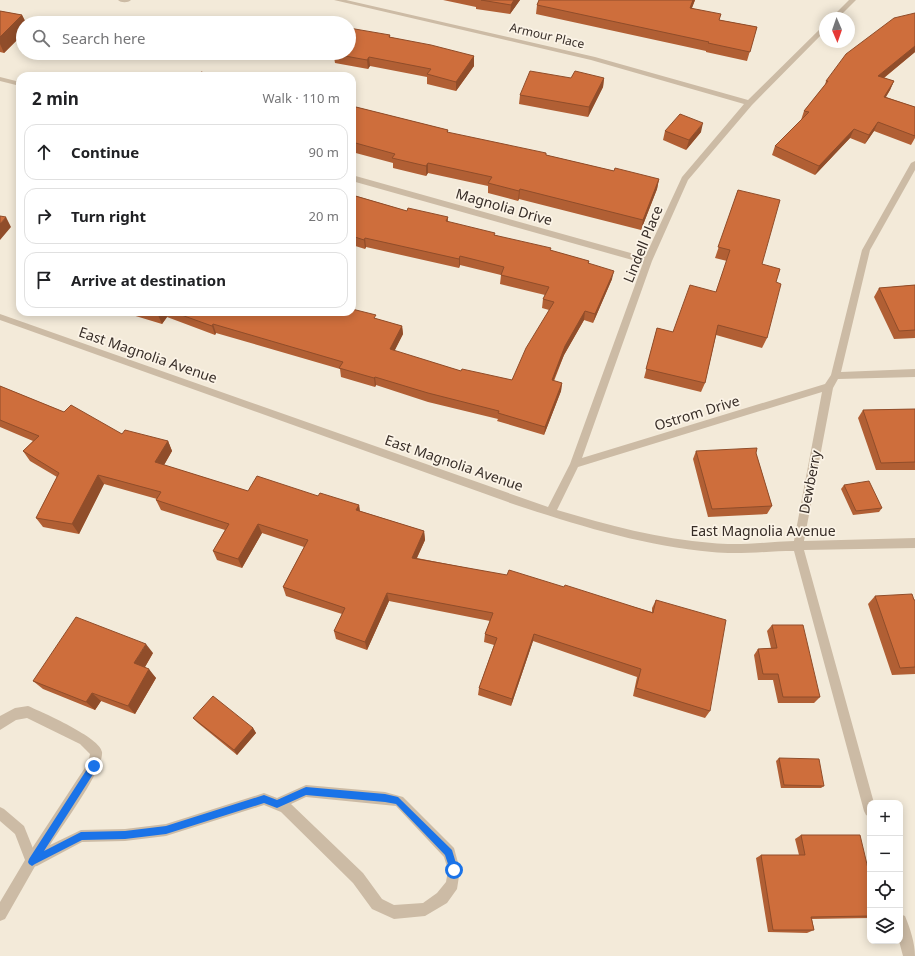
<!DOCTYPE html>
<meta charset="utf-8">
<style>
:root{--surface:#fff;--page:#f6f6f6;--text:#202124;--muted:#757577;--line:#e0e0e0}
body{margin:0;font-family:"Noto Sans",sans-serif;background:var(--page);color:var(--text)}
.controls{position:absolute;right:12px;bottom:12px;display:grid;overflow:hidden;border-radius:8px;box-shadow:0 2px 10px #0003}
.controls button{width:36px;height:36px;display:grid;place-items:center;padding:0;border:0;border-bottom:1px solid var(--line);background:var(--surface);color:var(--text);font:20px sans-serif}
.compass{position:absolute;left:819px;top:12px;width:36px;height:36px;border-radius:50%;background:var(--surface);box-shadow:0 2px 10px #0003;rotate:178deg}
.stop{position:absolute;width:12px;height:12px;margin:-9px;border:3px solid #1a73e8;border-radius:50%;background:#fff}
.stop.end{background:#1a73e8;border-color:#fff;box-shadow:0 1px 4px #0008}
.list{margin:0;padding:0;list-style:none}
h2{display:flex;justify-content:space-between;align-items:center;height:52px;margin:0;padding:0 16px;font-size:17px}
h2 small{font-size:13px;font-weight:400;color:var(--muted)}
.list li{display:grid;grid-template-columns:26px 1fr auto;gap:12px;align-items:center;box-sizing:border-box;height:56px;margin:0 8px 8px;padding:0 8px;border:1px solid var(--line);border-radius:12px}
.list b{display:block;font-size:15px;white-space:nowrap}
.list em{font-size:13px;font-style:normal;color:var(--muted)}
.icon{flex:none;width:22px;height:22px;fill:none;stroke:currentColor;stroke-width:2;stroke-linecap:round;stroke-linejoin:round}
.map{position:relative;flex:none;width:915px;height:956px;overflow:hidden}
.search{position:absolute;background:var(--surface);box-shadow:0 2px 10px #0003;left:16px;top:16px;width:340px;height:44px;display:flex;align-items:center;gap:10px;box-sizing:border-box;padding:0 14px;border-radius:22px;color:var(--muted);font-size:15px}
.panel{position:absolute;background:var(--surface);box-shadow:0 2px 10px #0003;left:16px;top:72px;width:340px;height:244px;border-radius:12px}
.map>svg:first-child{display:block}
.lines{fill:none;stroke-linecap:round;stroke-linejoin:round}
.service{fill:#ccbba5;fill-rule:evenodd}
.minor{fill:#ccbba5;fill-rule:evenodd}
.wall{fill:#b15f34}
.shaded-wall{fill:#904d2a}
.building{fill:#ce6e3c;stroke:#904d2a}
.route{fill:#1a73e8}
.labels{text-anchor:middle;stroke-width:3.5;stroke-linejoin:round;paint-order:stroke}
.far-street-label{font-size:12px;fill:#372d27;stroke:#fbf3e6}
.street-label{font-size:14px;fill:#372d27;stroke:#fbf3e6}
</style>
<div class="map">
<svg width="915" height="956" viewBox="0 0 915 956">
<rect width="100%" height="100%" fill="#f3ead9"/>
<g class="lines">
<!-- service -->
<path class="service" d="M28,706C42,712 101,738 102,752C104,770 61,827 50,845L81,830L125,829L166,824L264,793L277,798L306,785L385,792L403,797L454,848L460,870L457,889L447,903L425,916L394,919L372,909L353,883L281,812L264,805L166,836L125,841L82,842L37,866L32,867L27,866L26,861L27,856L88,763L90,754L80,744L27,718L16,720L0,730V716L15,708ZM306,797L396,806L444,857L448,870L446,882L437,893L423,903L394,905L382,899L363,873L291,804Z"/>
<!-- minor -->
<path class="minor" d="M118,0H131C128,3 121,3 118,0Z
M334,0H346L595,57L748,100L823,26L825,25V31L752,105L688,180L652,261L582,458L825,384L831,375L862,250L911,163L915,161V170L870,250L841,372L915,369V377L838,379L833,388L804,541L915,538V548L804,550L874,803H870V817L866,815L864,811L794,551C767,551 738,555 712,552C645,546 580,526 516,505L0,320V314L548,507L570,464L643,263L352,181V175L645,257L682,177L744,104L591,60ZM822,392L794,541C767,542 738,546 712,543C659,539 608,525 557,510L578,467Z
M849,0H856L838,18H831Z
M0,77L20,82V86L0,81Z
M0,807L4,809L24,826L38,861L5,919L0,921V902L25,860L15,834L0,821Z
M900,914L905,916C910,928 915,943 915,956H903L899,941Z"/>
</g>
<!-- wall -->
<path class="wall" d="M443,0H520L510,14L476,9V7Z
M539,0H695L692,8L720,20L757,27L747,61L706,52V51L536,14L537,5Z
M0,11L22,15L26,23H23V34L4,53L0,52Z
M915,13V52L884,78L894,81L890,90L886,97L915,107V138L911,145L874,131L865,144L850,138L815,175L772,155L775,146L801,120L804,111L825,85L826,81Z
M390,35V37L474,56V66L456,91L427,84V77L370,66L368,69L335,63L334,57L312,53H349Z
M571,78H604L603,87L588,117L519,104L520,95Z
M352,106L448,130V133L546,155L614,171L659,179L657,189L641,230L519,199L518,201L488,193V186L428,173L426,176L393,168V163L352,152Z
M665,131L701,132L686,150L663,140Z
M20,139V151L16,143Z
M738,190L762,264L776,282L767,338L762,348L716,335L705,383L701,392L644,378L657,328L673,332L716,292L727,261L715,258Z
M352,191L353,195L407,211L448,217V222L589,261V264L612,279L593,323L584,320L564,355L554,381L562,383L561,391L544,435L497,421L498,419L428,402L376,385L375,387L341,377L340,369L216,333L215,335L167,317L162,324L129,314L128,312H352L402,326L403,334L394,351L461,371L512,380L549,310L542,308L543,299L545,295L500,284L501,275L460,265L459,268L366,247L365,249L352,245Z
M915,285V338L894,339L874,297L879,288Z
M0,386L64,412L122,434L168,441L172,451L164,465L248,491L318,496L359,505L360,511L424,531L425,540L417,558L564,587L652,612V608L656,600L710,711L705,718L633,696L637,677L533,641L511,706L478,695L479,688L494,645L484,642L485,634L490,621L389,601L367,650L336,639L334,631L342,614L286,596L283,587L304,547L262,533L242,568L217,560L213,551L225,530L161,510L156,500L157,499L104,484L79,534L43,527L36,518L57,477L30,461L23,451L33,441L0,427Z
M915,409V470H876L858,418L863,410Z
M696,451L756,453L772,506L767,514L708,517L693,459Z
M844,485L882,508L879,512L853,515L841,489Z
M875,596L915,600V674L892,675L868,604Z
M772,625L820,697L814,703H778L773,680H758L754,655L758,649L771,648L767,631Z
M153,653L145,667L156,678L135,714L101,701L95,710L43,689L33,681Z
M193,718L253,728L256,733L237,755L198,723Z
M779,758L824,786L821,788H781L776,761Z
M801,835L870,877V918L812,919L814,930L807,933L768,932L756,858L761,855H799L795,839Z"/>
<!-- shaded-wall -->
<path class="shaded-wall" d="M514,0H520L510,14L511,5Z
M693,0H695L688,17L690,8Z
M22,15L26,23H23V34L4,53L0,44V37Z
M915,46V52L875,85L878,76Z
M474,56V66L456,91V82Z
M369,57L370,66L368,69L367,60Z
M604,78L603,87L588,117L589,107Z
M894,81L890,90L880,106L884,97Z
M878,122L874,131L865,144L869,135Z
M703,123L701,132L686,150L689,140Z
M854,129L850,138L815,175L819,166Z
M428,163V173L426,176V166Z
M659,179L657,189L641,230L643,220Z
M520,189L519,199L518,201L519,191Z
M6,217L11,227L0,240V224Z
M365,238L366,247L365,249L364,240Z
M460,256V265L459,268V259Z
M614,271L612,279L593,323L595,314Z
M585,311L584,320L564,355L550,388L552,380L565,346Z
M161,312H165L167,317L162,324L158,315Z
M213,324L216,333L215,335L212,326Z
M402,326L403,334L391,358L390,349Z
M375,377L376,385L375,387L374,378Z
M562,383L561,391L544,435L545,427Z
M168,441L172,451L160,472L155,462Z
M98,475L104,484L79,534L72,524Z
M359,505L360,515L356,510Z
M258,524L262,533L242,568L238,559Z
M424,531L425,540L413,566L412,558Z
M387,593L389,601L367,650L365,642Z
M534,634L533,641L511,706L512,699Z
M146,644L153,653L142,672L134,663Z
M149,669L156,678L135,714L128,706Z
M92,693L101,701L95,710L86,702Z
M253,728L256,733L237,755L234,750Z"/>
<!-- building -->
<path class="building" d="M481,0H514L511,5Z
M539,0H693L690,8L721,14L719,20L757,27L750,52L708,43L709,42L537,5Z
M0,11L22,15L0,37Z
M915,13V46L878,76L894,81L884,97L915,107V136L878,122L869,135L854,129L819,166L775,146L809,112L804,111L828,81H826L846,54L894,18Z
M349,28L390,35L389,37L431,45L474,56L456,82L427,74L431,69L369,57L367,60L334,54V53H349Z
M530,71L571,78L575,71L604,78L589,107L520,95Z
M201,72L217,76H198Z
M352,106L448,130L447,132L546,153V155L614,171L615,168L659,179L643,220L520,189L519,191L488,183L492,177L428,163L426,166L392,158L395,154L352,142Z
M680,114L703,123L689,140L665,131Z
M20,139V144L16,143Z
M738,190L780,200L762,264L780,269L776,282L781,284L767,338L718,325L705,383L646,369L657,328L673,332L690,285L716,292L730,250L718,247Z
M352,195L407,211L408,208L448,217L446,221L495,233L494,235L551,248L550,250L589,261L588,263L614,271L595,314L585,311L565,346L552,380L562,383L545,427L498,413L499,411L428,393L375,377L374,378L339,368L343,362L213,324L212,326L173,312H352V309L376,315L374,318L402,326L390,349L461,371L462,369L512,380L526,348L554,302L543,299L549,287L501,275L504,267L460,256L459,259L365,238L364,240L352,236Z
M0,216L6,217L0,224Z
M915,285V330L899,331L879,288Z
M148,312H161L158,315Z
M0,386L64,412L71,405L122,434L125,430L168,441L155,462L248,491L257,476L318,496L320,493L359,505L356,510L424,531L412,558L507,575L509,570L564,587L565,585L653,613L656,600L726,620L710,711L636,688L641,669L534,634L512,699L479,688L497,638L485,634L493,613L387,593L365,642L334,631L345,608L283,587L308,540L258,524L238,559L213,551L229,524L156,500L161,492L98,475L72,524L36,518L59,473L23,451L39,436L0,420Z
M915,409V462L881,463L863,410Z
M757,448L756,453L772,506L712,509L696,451Z
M869,481L882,508L856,511L844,485Z
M912,594L914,600H915V667L900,668L875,596Z
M76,617L146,644L134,663L149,669L128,706L92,693L86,702L33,681Z
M772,625H803L820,697H783L778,674H763L758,649L777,648Z
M213,696L253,728L234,750L193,718Z
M779,758L819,759L824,786L784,785Z
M801,835H860L870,877V916L811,917L814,930H773L761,855H805Z"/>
<!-- route -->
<path class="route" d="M94,762L97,763V768L44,851L81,832L125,831L166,826L264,795L277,800L306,787L385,794L398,797L452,850L458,870L457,873L454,874L451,873L445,855L396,804L385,802L306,795L277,808L264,803L166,834L125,839L82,840L35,864L32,866L29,864L28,862L29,859L91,763Z"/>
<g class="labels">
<!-- far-street labels -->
<g class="far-street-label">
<text transform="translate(547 36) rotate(13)" y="4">Armour Place</text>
</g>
<!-- street labels -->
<g class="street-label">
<text transform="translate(504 207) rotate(16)" y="5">Magnolia Drive</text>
<text transform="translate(643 244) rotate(-68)" y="5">Lindell Place</text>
<text transform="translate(148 355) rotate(19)" y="5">East Magnolia Avenue</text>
<text transform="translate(697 413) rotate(-17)" y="5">Ostrom Drive</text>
<text transform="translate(454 463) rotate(19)" y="5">East Magnolia Avenue</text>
<text transform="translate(810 482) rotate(-79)" y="5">Dewberry</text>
<text x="763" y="536">East Magnolia Avenue</text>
</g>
</g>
</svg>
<div class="controls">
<button>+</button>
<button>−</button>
<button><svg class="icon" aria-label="locate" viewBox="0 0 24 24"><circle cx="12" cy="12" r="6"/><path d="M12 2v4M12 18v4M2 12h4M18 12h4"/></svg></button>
<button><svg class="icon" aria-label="layers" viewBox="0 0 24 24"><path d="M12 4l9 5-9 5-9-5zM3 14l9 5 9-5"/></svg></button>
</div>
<svg class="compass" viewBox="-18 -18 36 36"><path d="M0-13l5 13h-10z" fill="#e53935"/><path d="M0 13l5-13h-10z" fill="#757577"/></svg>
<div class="stop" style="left:454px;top:870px"></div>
<div class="stop end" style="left:94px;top:766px"></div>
<div class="search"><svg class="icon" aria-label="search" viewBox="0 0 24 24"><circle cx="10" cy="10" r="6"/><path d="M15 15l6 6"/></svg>Search here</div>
<section class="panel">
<h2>2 min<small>Walk · 110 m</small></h2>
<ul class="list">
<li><svg class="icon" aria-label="ahead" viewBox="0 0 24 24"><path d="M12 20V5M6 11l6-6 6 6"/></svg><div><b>Continue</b></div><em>90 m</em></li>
<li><svg class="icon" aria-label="right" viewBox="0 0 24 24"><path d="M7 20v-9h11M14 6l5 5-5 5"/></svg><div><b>Turn right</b></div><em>20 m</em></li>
<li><svg class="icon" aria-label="arrive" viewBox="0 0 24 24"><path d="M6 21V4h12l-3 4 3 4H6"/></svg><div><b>Arrive at destination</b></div></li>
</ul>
</section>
</div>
